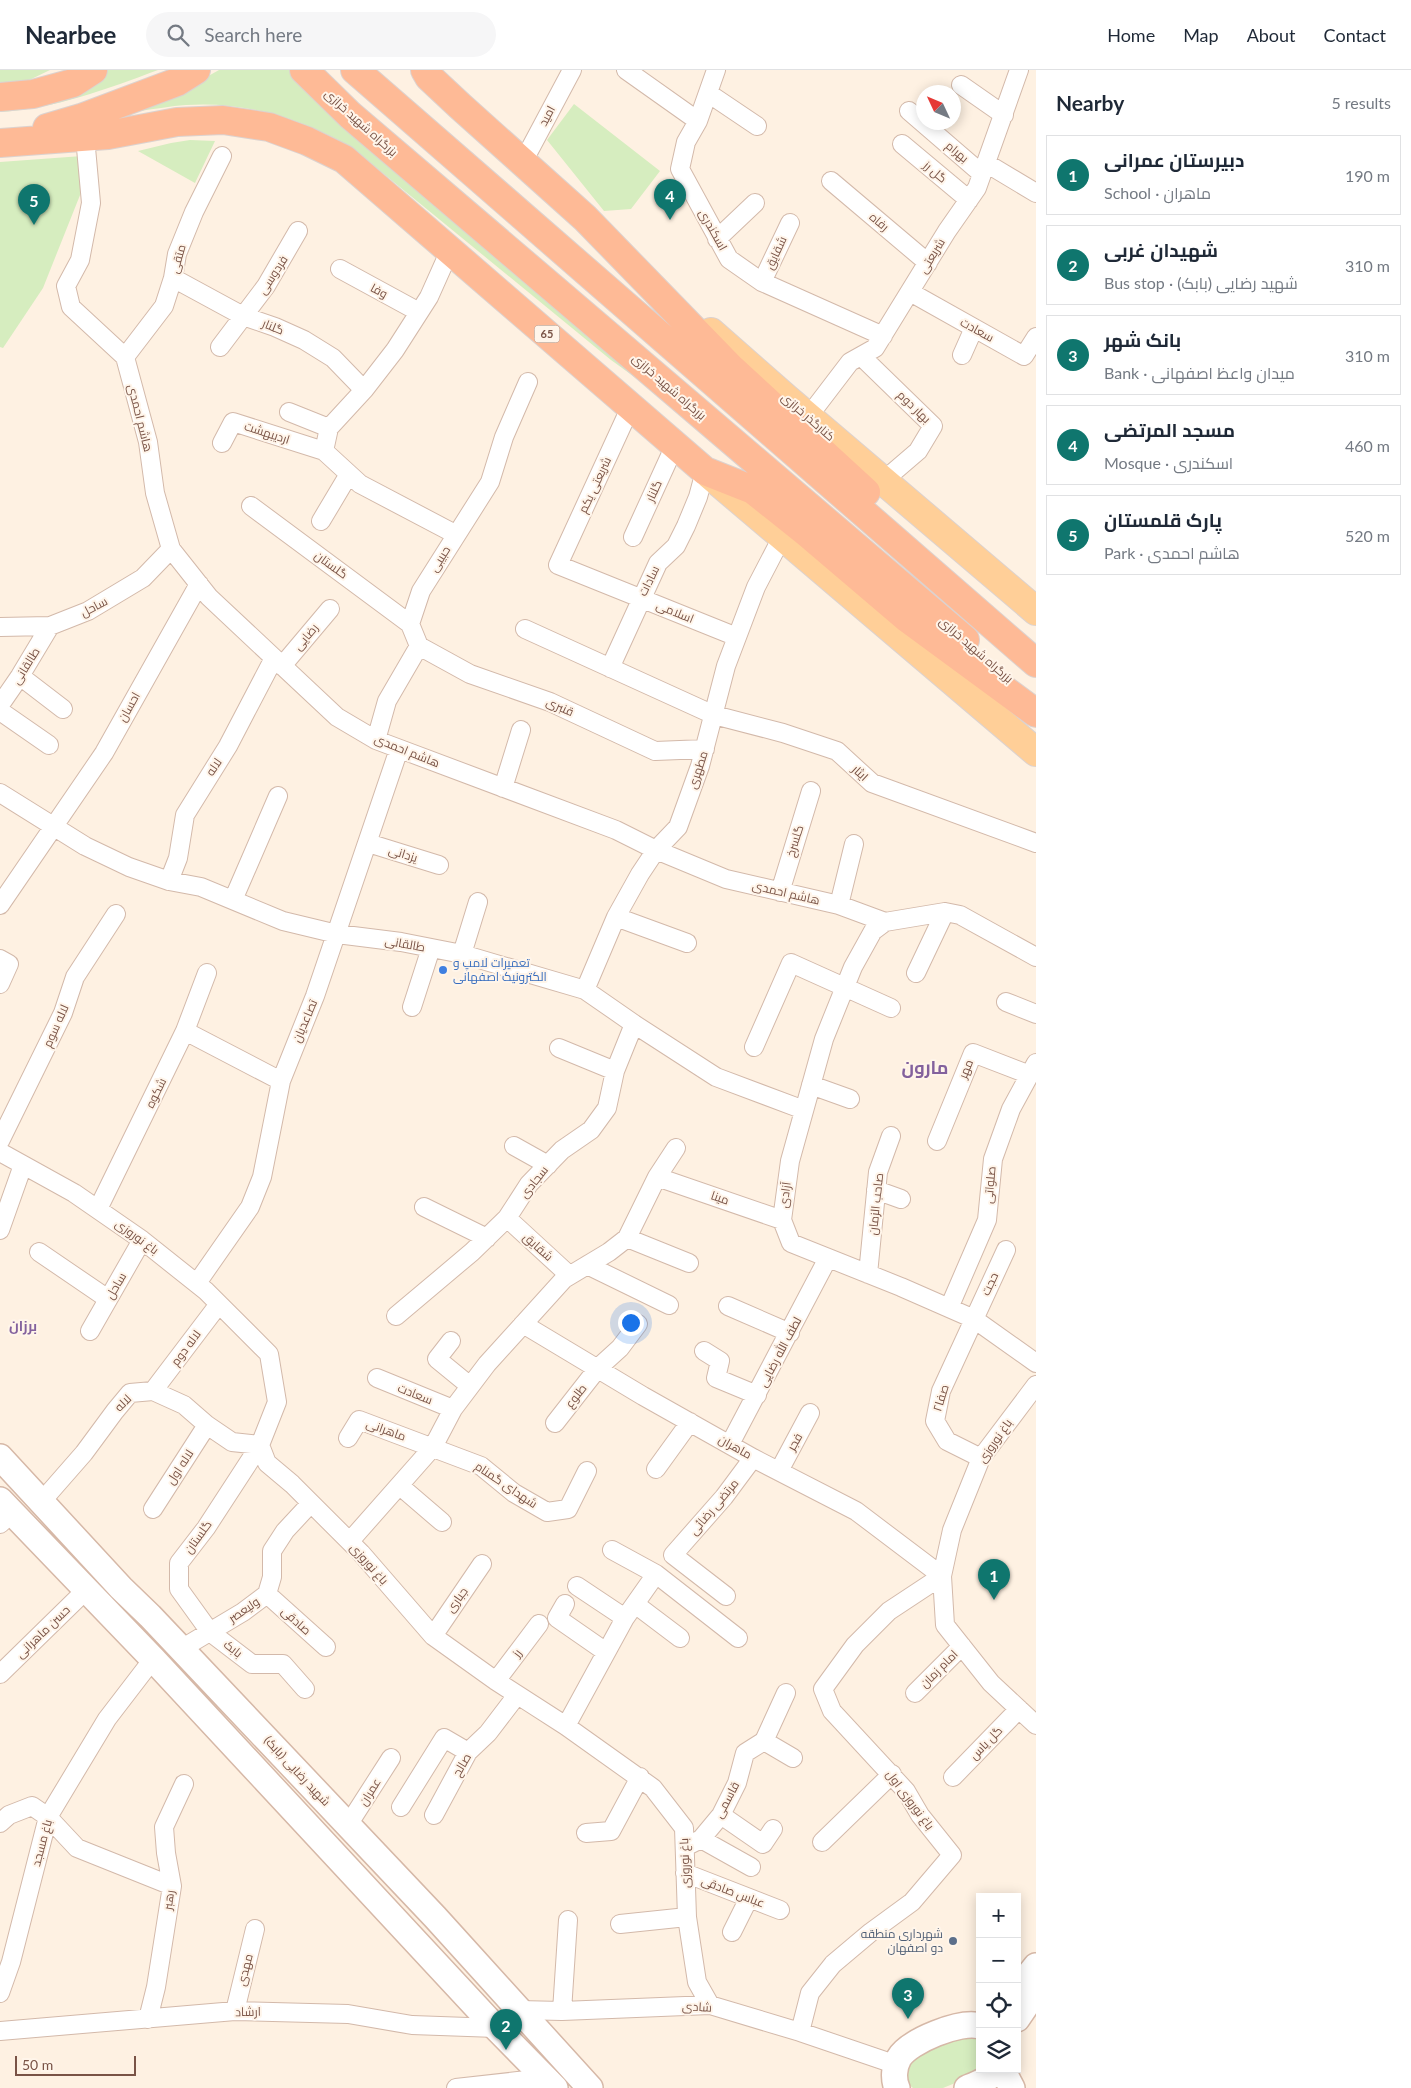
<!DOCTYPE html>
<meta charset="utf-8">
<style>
:root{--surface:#fff;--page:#f6f6f7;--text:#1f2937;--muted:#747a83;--line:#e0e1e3;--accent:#0f766e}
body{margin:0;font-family:Lato,Cairo,sans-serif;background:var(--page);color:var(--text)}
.controls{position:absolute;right:15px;bottom:15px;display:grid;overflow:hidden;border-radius:0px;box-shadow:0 2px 12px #0003}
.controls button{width:45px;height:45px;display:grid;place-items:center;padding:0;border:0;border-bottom:1px solid var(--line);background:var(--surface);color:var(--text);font:25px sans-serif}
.compass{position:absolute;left:916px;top:15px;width:45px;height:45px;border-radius:50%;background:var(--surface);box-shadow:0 2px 12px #0003;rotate:314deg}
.scale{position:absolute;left:15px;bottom:12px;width:121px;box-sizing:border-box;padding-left:5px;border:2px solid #795346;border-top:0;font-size:14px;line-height:18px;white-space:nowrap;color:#795346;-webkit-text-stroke:4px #fff5ea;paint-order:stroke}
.you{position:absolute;left:630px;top:1252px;width:18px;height:18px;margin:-12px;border:4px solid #fff;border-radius:50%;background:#1a73e8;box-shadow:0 0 0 8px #1a73e833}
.badge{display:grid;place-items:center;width:32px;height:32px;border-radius:50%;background:var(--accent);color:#fff;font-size:16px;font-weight:700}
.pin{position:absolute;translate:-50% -41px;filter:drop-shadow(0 1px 2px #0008)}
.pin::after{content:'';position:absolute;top:26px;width:18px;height:15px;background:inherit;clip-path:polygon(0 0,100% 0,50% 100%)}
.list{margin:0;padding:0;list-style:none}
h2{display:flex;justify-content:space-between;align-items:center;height:65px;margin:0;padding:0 20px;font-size:21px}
h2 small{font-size:16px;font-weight:400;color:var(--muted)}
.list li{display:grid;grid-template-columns:32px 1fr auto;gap:15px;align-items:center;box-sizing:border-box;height:80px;margin:0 10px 10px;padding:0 10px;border:1px solid var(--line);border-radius:0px}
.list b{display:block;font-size:19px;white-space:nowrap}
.list p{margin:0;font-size:16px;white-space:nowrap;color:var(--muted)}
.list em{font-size:16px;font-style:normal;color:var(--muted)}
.icon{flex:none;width:28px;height:28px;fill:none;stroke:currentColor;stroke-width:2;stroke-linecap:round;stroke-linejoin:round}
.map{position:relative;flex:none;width:1036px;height:2018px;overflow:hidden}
header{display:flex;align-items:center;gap:30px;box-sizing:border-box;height:70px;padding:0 25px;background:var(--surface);border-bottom:1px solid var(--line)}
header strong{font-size:24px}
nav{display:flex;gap:28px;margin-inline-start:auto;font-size:18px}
.search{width:350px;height:45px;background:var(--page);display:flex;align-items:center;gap:12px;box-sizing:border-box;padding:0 18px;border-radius:28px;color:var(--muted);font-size:19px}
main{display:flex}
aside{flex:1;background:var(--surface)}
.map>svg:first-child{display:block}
.green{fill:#d6edbf}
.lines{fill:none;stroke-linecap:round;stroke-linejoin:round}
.minor-casing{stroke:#d3b9aa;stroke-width:20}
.secondary-casing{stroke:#d6b8a7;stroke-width:28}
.primary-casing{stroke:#dcd2cf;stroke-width:30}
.trunk-casing{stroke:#dcd2cf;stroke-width:30}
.minor{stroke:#fff;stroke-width:18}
.secondary{stroke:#fff;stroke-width:25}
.primary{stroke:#ffcf98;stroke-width:28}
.trunk{stroke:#feba96;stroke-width:28}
.shop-dot{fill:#3f7fe0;stroke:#fff5ea;stroke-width:2}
.service-dot{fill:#5c6f8a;stroke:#fff5ea;stroke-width:2}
.labels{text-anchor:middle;stroke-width:4;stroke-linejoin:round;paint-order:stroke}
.shield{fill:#fff5ea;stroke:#a18477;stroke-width:1}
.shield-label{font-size:11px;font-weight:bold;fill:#795346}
.street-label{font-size:12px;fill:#795346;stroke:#fff5ea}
.shop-label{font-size:12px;fill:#366cbe;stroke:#fff5ea;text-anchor:start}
.service-label{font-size:12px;fill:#4e5e75;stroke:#fff5ea;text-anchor:end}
.neighbourhood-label{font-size:14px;font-weight:bold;fill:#83619d;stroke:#fff5ea}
.district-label{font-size:18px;font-weight:bold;fill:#83619d;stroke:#fff5ea}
</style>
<header>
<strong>Nearbee</strong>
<div class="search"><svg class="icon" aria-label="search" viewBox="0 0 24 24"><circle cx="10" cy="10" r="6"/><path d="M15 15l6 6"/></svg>Search here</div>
<nav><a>Home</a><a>Map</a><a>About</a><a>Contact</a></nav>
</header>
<main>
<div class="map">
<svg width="1036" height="2018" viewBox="0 0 1036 2018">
<rect width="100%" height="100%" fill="#fef1e2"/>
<!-- green -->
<path class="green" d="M0,0H50L19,15L0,12Z
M102,0H158C107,19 54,39 0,42V35Z
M219,0H291L717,367L611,290L351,77C300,48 245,31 186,35C171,36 155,39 140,41L180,22Z
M574,34L660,101L631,139L604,141L547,70Z
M190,70L215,71L195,113L138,81L171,73Z
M96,85L43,218L3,278L0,277V92Z
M980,1963V1999L987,2000L943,2018H913L908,2014L904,2001L914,1984L965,1965Z"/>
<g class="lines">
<!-- minor casing -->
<g class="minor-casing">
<path id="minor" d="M626,0L698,51
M716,0L698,51L686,72L680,99L729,189L762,212L883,266
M961,15L1004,45
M708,23L757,56
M909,41L982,104
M85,67L91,133L80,190L66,216L71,237L125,287L148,372L155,423L171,479L209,527L337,647L376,670L616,760L656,780L726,809L839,835L885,852L945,842L960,845L1036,887
M902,74L969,130
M523,92L572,0
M986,93L1036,123
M831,111L928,193
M717,169L755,133
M450,180L429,227L395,280L364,320L329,358L324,381L360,414L455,464
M340,199L419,242
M173,208L243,246L275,257L304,270L333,288L364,320
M762,212L790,153
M910,222L1024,286L1036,267
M220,277L266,216L298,161
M962,285L974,258
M861,286L933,356L918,381L883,411
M125,287L164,236L173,208L177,184L194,142L222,86
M631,336L558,495L737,567
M289,342L329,358
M808,347L850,292L875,278L947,161L977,118L1019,0
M222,373L233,352L324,381
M251,436L410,554
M321,451L349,404
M633,467L675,375
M0,557L50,556L88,541L143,508L171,479
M525,559L714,645L783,663L837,681L872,713L1036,773
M419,576L470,604L550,632L655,681L705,679
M282,596L330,539
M610,598L658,493L676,476L686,456L698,427L705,401
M20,606L63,639
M0,635L20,606L50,556
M0,641L49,675
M376,670L387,631L419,576L410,554L421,521L490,412L504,367L528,312
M503,718L521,660
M0,723L85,776L129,797L169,811L201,817L283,851L337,864L401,872L462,884L585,920L634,954L716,1007L804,1040
M368,773L439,795
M169,811L178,788L185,745L228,676L274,588
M780,822L811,721
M233,830L278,726
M0,835L104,683L199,514
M839,835L854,774
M616,847L687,873
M885,852L873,861L853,897L824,969L790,1091L782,1150L791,1173L901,1217L974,1249L1036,1293
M462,884L478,832
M0,889L9,894L0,914
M916,903L945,842
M585,920L616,847L640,804L656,780L678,757L700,696L726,596L756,517L782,467
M1006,932L1036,944
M412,937L431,878
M185,961L281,1011
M754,977L791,893L891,938
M559,978L615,1001
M811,1015L850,1029
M0,1071L63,943L75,907L116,844
M937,1071L973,983L1030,1005
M514,1076L548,1095
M0,1082L74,1123L142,1170L206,1221L269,1284L277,1332L260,1375L267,1393L292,1414L361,1483L433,1566L496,1611L566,1656L653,1718L684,1758L687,1847L697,1912L710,1935
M657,1107L782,1150
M876,1120L901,1129
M424,1137L487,1168
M98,1139L185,961L207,903
M507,1148L569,1205
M0,1160L23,1095
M627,1168L689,1193
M39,1182L108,1229
M587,1195L669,1235
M868,1204L878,1102L891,1066
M197,1213L250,1137L262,1107L281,1011L315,926L399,679
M728,1236L790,1263
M949,1238L987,1150L993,1089L1011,1039L1036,993
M396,1246L472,1182L507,1148L529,1114L562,1080L591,1060L607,1038L615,1001L634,954
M523,1254L643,1326L753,1388L856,1441L942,1506L889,1541L855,1575L823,1619L832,1641L906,1721L920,1745L952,1785L912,1832L871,1862L833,1894L810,1923L800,1962
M90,1261L142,1170
M451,1271L437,1289L470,1316
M704,1281L720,1291L716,1308L757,1325
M377,1308L453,1339
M1036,1315L981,1388L952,1460L942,1506L945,1555L991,1613L1036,1655
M153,1321L219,1234
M555,1353L598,1298L620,1278L638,1254
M348,1368L359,1350L481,1396L514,1423L547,1442L568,1439L587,1401
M730,1374L828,1188
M981,1388L947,1371L935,1351L941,1321L1006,1180
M656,1399L690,1352
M779,1401L810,1343
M400,1416L442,1452
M42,1431L84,1383L115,1341L130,1323L153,1321L184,1335L207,1355L232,1372L260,1375L206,1458L179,1493V1519L210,1562L252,1594H283L305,1619
M153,1439L207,1355
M0,1454L12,1443
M350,1471L433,1377L453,1339L487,1294L564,1209L609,1182L627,1168L657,1107L676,1078
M612,1480L656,1504L738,1568
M577,1516L625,1548
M267,1524L326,1577
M726,1526L673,1485L724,1427L753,1388
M565,1534L557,1548L606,1582
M635,1534L680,1568
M433,1566L482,1494
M181,1579L243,1542L267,1524L272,1507V1481L285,1461L311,1433
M0,1604L86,1520
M496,1611L539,1554
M915,1623L962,1576
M566,1656L625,1548L656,1504
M764,1671L793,1688
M953,1707L1019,1639
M401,1737L444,1668L468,1682
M434,1745L468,1682L488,1663L517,1625
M721,1745L763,1774L773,1759
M0,1753L9,1745L32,1736L48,1747L77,1778L172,1816
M348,1755L391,1688
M586,1763L611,1761L640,1707
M701,1769L751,1797
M822,1772L892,1704
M685,1777L701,1769L721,1745L737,1713L745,1683L764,1671L786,1623
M685,1803L780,1840
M620,1854L687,1847
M732,1862L749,1828
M0,1923L11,1892L48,1747L107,1649L153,1589
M519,1940L562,1941L710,1935L800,1962L897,1995
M235,1941L255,1859
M562,1941L568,1850
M148,1949L156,1917L172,1816L166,1783L164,1757L184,1714
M0,1961L235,1941L348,1944L412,1955L496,1958
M456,2018L545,2008"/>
</g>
<!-- secondary casing -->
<g class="secondary-casing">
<path id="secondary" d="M0,1387L121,1518L150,1546L435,1847L590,2018
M0,1430L153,1589L496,1958L555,2018
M1017,1920L1036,1896
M1017,1949L1036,1921
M1002,1999L1012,2018
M897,2018C893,2009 894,1997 899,1988C909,1971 961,1950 980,1956
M967,2018C977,2014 991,2009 996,1999"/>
</g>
<!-- primary casing -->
<g class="primary-casing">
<path id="primary" d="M711,262L786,328L1036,541
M710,405L1036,682"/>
</g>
<!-- trunk casing -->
<g class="trunk-casing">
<path id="trunk" d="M304,0L350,45L965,570
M355,0L1036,593
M425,0L429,7L460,36L585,148L730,297L866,422
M0,27L33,24L73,13L93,0
M47,58L81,48L177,12L196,0
M0,73L108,65L177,52L223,50L269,57L307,71L344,89L705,401L753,420L807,463L908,549L1036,643"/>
</g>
<!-- minor -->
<use href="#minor" class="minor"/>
<!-- secondary -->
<use href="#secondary" class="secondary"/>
<!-- primary -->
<use href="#primary" class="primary"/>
<!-- trunk -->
<use href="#trunk" class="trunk"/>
</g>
<!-- markers -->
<circle class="shop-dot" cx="443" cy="900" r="5"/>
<circle class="service-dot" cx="953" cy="1871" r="5"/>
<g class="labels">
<!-- shield labels -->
<rect class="shield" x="534.5" y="255.5" width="25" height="17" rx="4"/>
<g class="shield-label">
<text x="547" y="268">65</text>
</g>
<!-- street labels -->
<g class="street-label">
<text transform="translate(547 46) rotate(-62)" y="4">امید</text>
<text transform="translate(361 53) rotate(42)" y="4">بزرگراه شهید خرازی</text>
<text transform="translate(957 82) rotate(40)" y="4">بهرام</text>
<text transform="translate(935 102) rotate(40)" y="4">گل رز</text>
<text transform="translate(879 152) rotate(40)" y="4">رفاه</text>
<text transform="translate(713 160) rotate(61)" y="4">اسکندری</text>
<text transform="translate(776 183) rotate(-65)" y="4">شقایق</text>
<text transform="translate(932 186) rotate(-59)" y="4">شریعتی</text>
<text transform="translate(178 189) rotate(-75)" y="4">متقی</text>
<text transform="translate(273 205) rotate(-57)" y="4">فردوسی</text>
<text transform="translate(379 221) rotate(28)" y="4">وفا</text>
<text transform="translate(273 257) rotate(22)" y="4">گلنار</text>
<text transform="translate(977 260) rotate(29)" y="4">سعادت</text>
<text transform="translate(669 317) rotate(41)" y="4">بزرگراه شهید خرازی</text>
<text transform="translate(914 337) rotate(44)" y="4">بهار دوم</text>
<text transform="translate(808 347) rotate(41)" y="4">کنارگذر خرازی</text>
<text transform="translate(140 348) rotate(76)" y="4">هاشم احمدی</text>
<text transform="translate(267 363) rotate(18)" y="4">اردیبهشت</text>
<text transform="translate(595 415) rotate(-65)" y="4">شریعتی یکم</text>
<text transform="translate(654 421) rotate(-65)" y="4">گلنار</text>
<text transform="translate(440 489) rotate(-58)" y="4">حبیبی</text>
<text transform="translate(331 495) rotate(36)" y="4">گلستان</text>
<text transform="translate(649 511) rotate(-64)" y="4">سادات</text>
<text transform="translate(94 537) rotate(-28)" y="4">ساحل</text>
<text transform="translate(675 542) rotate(22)" y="4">اسلامی</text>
<text transform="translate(306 567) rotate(-50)" y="4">رضایی</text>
<text transform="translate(976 580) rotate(41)" y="4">بزرگراه شهید خرازی</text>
<text transform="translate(26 596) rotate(-58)" y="4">طالقانی</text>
<text transform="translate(129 637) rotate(-61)" y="4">احسان</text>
<text transform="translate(560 637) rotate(24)" y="4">قنبری</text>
<text transform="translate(407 681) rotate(22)" y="4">هاشم احمدی</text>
<text transform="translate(214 697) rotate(-56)" y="4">لاله</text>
<text transform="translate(698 700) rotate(-72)" y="4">مطهری</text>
<text transform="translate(860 703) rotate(43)" y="4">ایثار</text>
<text transform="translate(795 771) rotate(-73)" y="4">گلسرخ</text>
<text transform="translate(403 784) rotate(17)" y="4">یزدانی</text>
<text transform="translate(786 823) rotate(13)" y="4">هاشم احمدی</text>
<text transform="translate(405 874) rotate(10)" y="4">طالقانی</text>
<text transform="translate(305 951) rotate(-67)" y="4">تصاعدیان</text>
<text transform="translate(56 956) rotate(-66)" y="4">لاله سوم</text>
<text transform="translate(966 999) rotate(-68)" y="4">مهر</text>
<text transform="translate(156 1023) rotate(-64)" y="4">شکوه</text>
<text transform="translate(534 1112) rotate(-51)" y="4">سجادی</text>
<text transform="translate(990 1115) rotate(-85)" y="4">صلواتی</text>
<text transform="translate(785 1125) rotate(-82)" y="4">آزادی</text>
<text transform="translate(720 1128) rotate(19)" y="4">مینا</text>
<text transform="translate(876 1134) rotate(-84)" y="4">صاحب الزمان</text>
<text transform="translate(137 1167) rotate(36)" y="4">باغ نوروزی</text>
<text transform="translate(538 1177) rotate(42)" y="4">شقایق</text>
<text transform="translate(990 1214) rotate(-65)" y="4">حجت</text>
<text transform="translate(116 1216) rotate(-60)" y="4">ساحل</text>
<text transform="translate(186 1278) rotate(-53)" y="4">لاله دوم</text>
<text transform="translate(780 1282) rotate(-62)" y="4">لطف الله رضایی</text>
<text transform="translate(415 1324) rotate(22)" y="4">سعادت</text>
<text transform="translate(576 1326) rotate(-52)" y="4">طلوع</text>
<text transform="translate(941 1328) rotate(-73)" y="4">صفا۲</text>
<text transform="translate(123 1333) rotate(-45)" y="4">لاله</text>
<text transform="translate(386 1360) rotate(20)" y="4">ماهرانی</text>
<text transform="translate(995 1371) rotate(-55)" y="4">باغ نوروزی</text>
<text transform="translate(795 1372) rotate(-61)" y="4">فجر</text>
<text transform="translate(735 1377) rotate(29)" y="4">ماهران</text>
<text transform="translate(180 1397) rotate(-57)" y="4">لاله اول</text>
<text transform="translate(506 1415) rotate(34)" y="4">شهدای گمنام</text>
<text transform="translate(714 1437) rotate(-50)" y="4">مرتضی رضائی</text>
<text transform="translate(198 1467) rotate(-54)" y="4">گلستان</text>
<text transform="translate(369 1494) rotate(48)" y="4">باغ نوروزی</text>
<text transform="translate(457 1530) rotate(-55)" y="4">جباری</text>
<text transform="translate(244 1540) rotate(-34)" y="4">ولیعصر</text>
<text transform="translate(296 1551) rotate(42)" y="4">صادقی</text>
<text transform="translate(43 1562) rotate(-44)" y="4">حسن ماهرانی</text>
<text transform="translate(233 1579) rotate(38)" y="4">بابک</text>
<text transform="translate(517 1583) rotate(-53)" y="4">رز</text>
<text transform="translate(939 1599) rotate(-45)" y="4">امام زمان</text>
<text transform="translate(986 1673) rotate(-46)" y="4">گل یاس</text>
<text transform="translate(462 1695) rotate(-59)" y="4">صالح</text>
<text transform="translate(297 1701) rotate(47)" y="4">شهید رضایی (بابک)</text>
<text transform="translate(370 1722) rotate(-58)" y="4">عمران</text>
<text transform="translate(727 1730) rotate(-62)" y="4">قاسمی</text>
<text transform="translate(910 1730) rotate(53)" y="4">باغ نوروزی اول</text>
<text transform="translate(42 1773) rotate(-75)" y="4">باغ مسجد</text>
<text transform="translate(685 1793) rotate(-92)" y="4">باغ نوروزی</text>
<text transform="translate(733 1822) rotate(21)" y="4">عباس صادقی</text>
<text transform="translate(169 1830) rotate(-82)" y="4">رهبر</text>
<text transform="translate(245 1900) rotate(-76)" y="4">مهدی</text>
<text transform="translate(697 1937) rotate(3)" y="4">شادی</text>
<text transform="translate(248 1942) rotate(-1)" y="4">ارشاد</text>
</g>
<!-- shop labels -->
<g class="shop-label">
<text x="453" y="897">تعمیرات لامپ و<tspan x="453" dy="14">الکترونیک اصفهانی</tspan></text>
</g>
<!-- service labels -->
<g class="service-label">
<text x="943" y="1868">شهرداری منطقه<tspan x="943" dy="14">دو اصفهان</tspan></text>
</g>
<!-- neighbourhood labels -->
<g class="neighbourhood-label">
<text x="23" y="1261">برزان</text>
</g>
<!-- district labels -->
<g class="district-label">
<text x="925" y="1004">مارون</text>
</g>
</g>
</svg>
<div class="controls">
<button>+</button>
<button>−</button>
<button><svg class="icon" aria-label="locate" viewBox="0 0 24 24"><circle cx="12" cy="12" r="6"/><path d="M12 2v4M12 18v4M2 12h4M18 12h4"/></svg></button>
<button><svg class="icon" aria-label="layers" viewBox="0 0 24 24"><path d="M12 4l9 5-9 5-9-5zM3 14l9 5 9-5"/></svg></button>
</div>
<svg class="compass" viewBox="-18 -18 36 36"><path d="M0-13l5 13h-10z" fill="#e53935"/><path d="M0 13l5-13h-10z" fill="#747a83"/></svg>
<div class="scale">50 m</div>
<div class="you"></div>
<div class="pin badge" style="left:994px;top:1530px">1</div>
<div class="pin badge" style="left:506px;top:1980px">2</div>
<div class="pin badge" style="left:908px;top:1949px">3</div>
<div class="pin badge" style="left:670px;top:150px">4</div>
<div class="pin badge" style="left:34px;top:155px">5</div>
</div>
<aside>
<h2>Nearby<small>5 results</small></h2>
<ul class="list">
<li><span class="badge">1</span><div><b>دبیرستان عمرانی</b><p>School · ماهران</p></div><em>190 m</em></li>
<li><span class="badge">2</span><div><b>شهیدان غربی</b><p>Bus stop · شهید رضایی (بابک)</p></div><em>310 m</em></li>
<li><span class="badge">3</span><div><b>بانک شهر</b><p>Bank · میدان واعظ اصفهانی</p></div><em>310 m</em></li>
<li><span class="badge">4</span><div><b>مسجد المرتضی</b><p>Mosque · اسکندری</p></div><em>460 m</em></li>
<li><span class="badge">5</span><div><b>پارک قلمستان</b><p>Park · هاشم احمدی</p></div><em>520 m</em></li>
</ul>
</aside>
</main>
